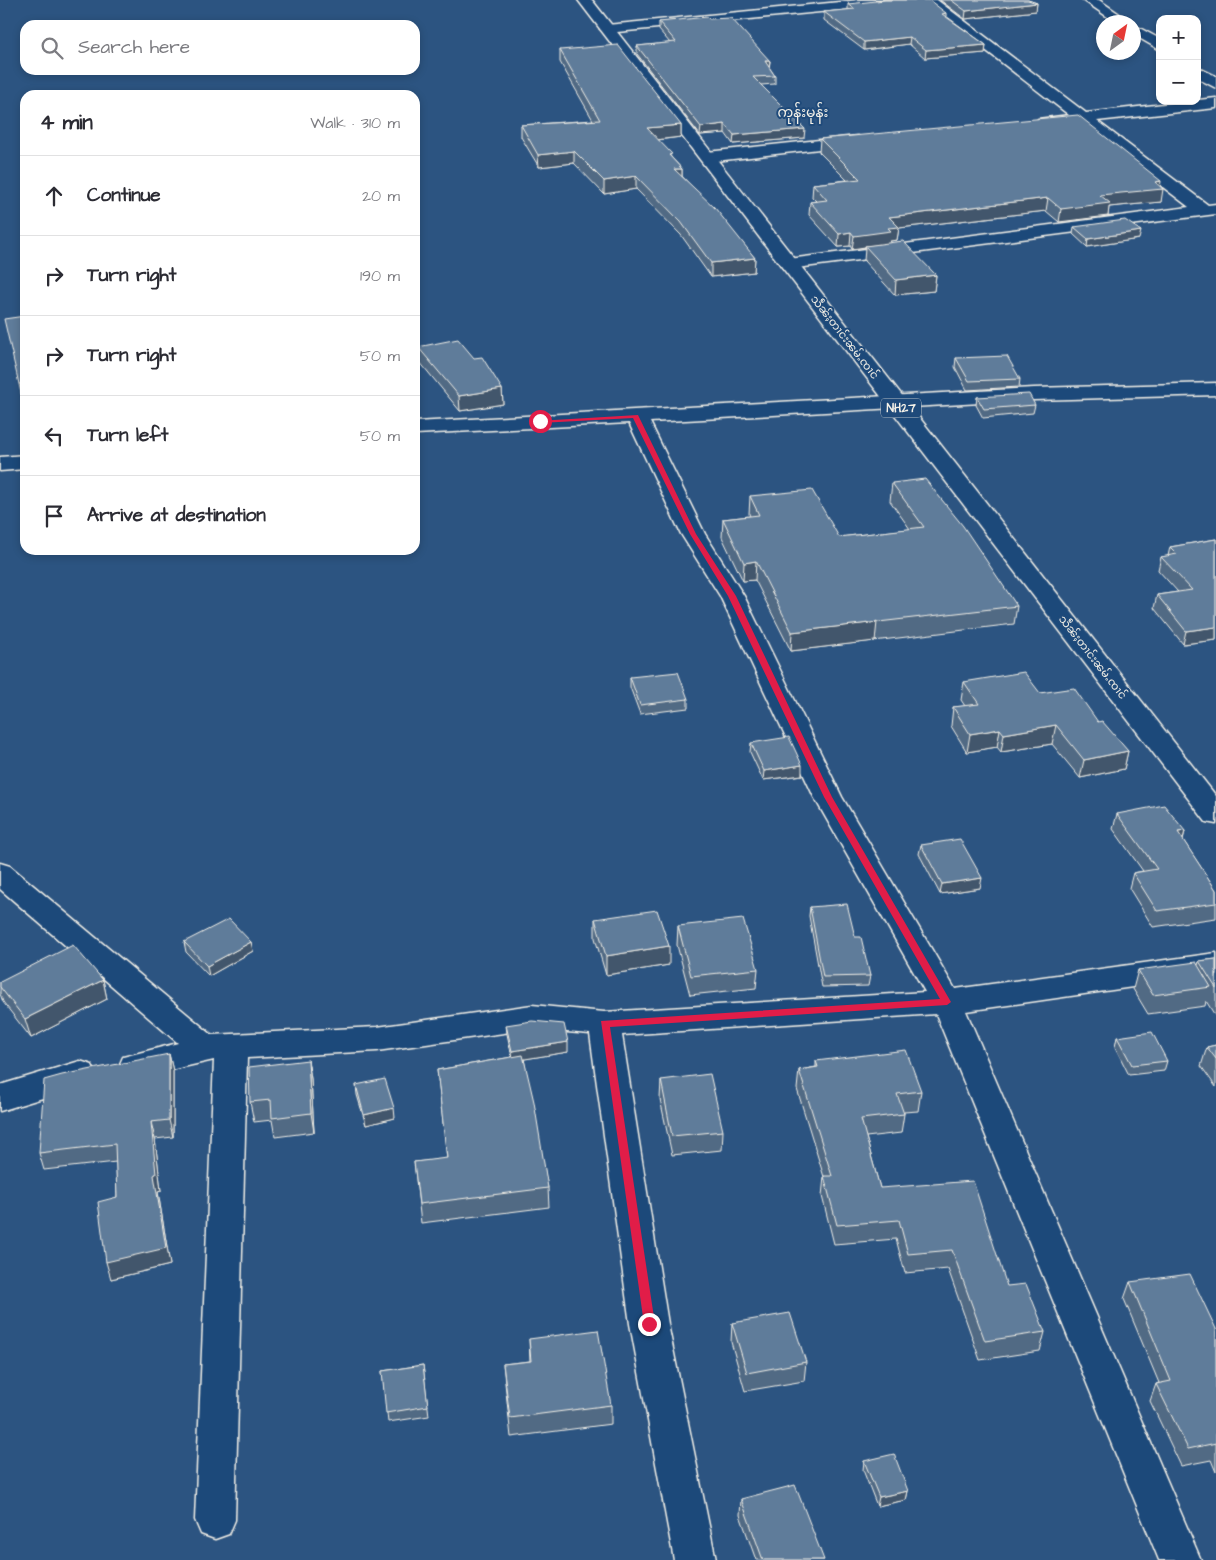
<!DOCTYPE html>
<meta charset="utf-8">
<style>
:root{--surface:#fff;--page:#f7f7f7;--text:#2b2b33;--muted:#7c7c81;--line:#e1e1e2}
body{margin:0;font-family:"Architects Daughter","Noto Sans Myanmar",sans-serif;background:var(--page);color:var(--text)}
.controls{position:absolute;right:15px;top:15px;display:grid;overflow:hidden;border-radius:10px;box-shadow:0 2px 8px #0003}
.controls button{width:45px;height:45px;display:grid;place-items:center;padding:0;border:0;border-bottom:1px solid var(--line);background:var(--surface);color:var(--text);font:25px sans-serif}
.compass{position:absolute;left:1096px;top:15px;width:45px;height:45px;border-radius:50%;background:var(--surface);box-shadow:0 2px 8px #0003;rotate:33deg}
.stop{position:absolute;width:15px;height:15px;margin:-11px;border:4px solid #e11d48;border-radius:50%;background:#fff}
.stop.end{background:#e11d48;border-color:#fff;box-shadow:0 1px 5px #0008}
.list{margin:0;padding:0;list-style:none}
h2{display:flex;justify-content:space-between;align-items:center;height:65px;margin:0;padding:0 20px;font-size:21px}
h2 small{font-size:16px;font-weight:400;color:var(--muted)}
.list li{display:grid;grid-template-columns:32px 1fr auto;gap:15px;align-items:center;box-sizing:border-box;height:80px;padding:0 20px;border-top:1px solid var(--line)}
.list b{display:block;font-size:19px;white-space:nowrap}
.list em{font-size:16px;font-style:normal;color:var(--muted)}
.icon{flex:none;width:28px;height:28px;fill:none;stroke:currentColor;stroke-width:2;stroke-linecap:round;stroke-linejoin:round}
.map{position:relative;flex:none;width:1216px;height:1560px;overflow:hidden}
.search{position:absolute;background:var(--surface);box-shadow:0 2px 8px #0003;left:20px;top:20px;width:400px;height:55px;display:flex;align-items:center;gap:12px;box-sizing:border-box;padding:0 18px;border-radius:15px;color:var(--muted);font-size:19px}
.panel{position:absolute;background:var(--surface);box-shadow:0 2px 8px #0003;left:20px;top:90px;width:400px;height:465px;border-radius:15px}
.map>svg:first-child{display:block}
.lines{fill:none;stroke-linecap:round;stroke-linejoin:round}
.minor-casing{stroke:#f4f1e8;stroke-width:3}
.highway-casing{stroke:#f4f1e8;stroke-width:3}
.minor{fill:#1f4a7a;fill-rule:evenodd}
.highway{fill:#1f4a7a;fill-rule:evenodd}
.wall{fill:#516a84;stroke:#f4f1e8}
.shaded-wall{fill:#42566c;stroke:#f4f1e8}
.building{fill:#5e7b9a;stroke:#f4f1e8}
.route{fill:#e11d48}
.labels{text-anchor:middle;stroke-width:4;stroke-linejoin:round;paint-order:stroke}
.far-street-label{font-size:11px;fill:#f4f1e8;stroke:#1f4a7a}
.shield{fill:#1f4a7a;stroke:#b4bfc7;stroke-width:1}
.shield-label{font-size:12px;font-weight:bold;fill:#f4f1e8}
.far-quarter-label{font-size:14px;fill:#f4f1e8;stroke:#1f4a7a}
</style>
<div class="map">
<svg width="1216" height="1560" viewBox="0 0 1216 1560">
<rect width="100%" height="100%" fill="#2c5481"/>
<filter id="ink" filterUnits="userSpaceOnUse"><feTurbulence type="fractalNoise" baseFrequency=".02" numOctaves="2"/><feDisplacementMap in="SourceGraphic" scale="10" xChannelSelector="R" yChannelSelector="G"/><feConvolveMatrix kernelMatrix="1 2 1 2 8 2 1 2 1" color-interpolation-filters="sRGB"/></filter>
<g filter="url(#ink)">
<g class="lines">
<!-- minor casing -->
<g class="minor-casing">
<path id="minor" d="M860,0H909L902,4L607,33L600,29L607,25Z
M921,0H937L1086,113L1216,98V108L1097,121L1208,205L1216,204V214L789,269L783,268L780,264L783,260L789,259L1189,207L1079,123L1038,125L1036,122L1038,119L1069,115Z
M1083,0H1099L1131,22H1115Z
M1134,25L1160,39V50L1134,35Z
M1197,67L1216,76V88L1197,78Z
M857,136L863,138L865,141L863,144L707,162L699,157L707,152Z
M1216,383V395L1034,400L650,422L705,534L744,596L842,797L955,989L1216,953V975L966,1011L1201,1560H1159L936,1014L622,1035L668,1324L716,1560H674L630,1324L590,1034L532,1029L377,1051L247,1058L235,1520L229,1534L215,1539L201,1534L195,1520L214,1060L135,1078L123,1075L119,1066L123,1057L178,1043L0,889V863L10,866L212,1035L377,1027L532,1005L604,1012L925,992L814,797L720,596L681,534L629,423L415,434V422L1034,388Z
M25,455V469L0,471V457Z
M80,1061L92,1065L96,1074L92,1083L0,1111V1085Z"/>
</g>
<!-- highway casing -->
<g class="highway-casing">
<path id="highway" d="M578,0H592L1216,796V824L1206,822Z"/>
</g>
<!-- minor -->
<use href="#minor" class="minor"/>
<!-- highway -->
<use href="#highway" class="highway"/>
</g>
<!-- wall -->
<path class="wall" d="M940,0H1028L1037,3L1036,11L965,19Z
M848,4L946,13V16L986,45L985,53L925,58L909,44L864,50L824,20V12L848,10Z
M709,19L770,61L769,67L775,76V84L761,85L804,138L733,144L725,133L700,135L637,54V46L670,43L659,30V22Z
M560,50L681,125V137L658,140L672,158L682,169V176L755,258L754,272L711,277L681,235L636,189L604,194L574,163L539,167L521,137V125L593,120L560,62Z
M820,139L1160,186L1161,202L1109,207L1108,216L1059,222L1046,211L899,228L897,240L890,241V243L936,275L934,291L895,295L864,261L865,247L852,249L850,246L838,247L809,215L810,202L816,201L812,197L813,184L847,180L819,152Z
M1074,227L1139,239L1087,247L1073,234Z
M418,347L502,389L503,404L460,411L419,361Z
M956,358L1020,379L1019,387L967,390L955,367Z
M977,397L1035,405L1033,413L983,418L976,405Z
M892,483L1017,606L1014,624L791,651L755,580L743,581L722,537L723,519L750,516L749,514L750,496L839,537L910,529L890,501Z
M1216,539V640L1183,644L1154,608L1157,595L1178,592L1158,570L1161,557L1168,556L1170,547Z
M630,677L688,699V708L640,714L630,687Z
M964,682L1040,693L1098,722L1128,751L1124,769L1080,778L1052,744L1001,752L997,747L967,752L951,726L953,707L965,706L961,700Z
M751,743L802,775L763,780L750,752Z
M1117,814L1185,831L1183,840L1216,890V918L1153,927L1129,888L1133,873L1143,871L1113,829Z
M921,845L980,888L940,894L919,854Z
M810,907L855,937L870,976L868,986L822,987L809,916Z
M595,919L669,965L606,975L595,938Z
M678,926L758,969L756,988L690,995L677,945Z
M184,942H251L253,951L209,976L186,952Z
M1216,959V1017L1206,1001L1205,1006L1148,1014L1133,989L1138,970L1198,965L1199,961Z
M103,980L107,999L31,1038L3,1002L0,994V982Z
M506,1025L568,1052L524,1059L548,1188L549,1207L421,1223L414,1162L447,1159L437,1070L512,1057L507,1034Z
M1117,1037L1167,1061L1164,1071L1129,1075L1115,1047Z
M1216,1045V1087L1201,1066L1207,1047Z
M169,1054L173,1071V1137L155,1139L161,1191L158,1192L170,1265L111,1279L117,1197L116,1162L44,1170L39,1153Z
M308,1060L311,1079L314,1132L275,1137L272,1120L254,1122L250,1102Z
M816,1061L921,1091L918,1111L904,1112V1114L901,1133L866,1137L880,1188L1007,1286L1045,1332L1040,1351L980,1360L948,1269L905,1273L896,1239L834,1244L822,1196L824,1177L797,1089L799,1070L816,1067Z
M661,1080L723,1131L722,1150L672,1155L660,1099Z
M356,1085L395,1118L366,1125L357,1095Z
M1130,1282L1216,1329V1472L1211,1460L1181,1466L1150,1401L1156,1384L1159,1383L1124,1299Z
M732,1323L806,1362L804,1381L745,1391L731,1342Z
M529,1339L611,1405V1424L511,1437L505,1383L503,1364L530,1361Z
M423,1365L429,1416L388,1422L382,1371Z
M864,1461L908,1491L906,1500L877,1506L863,1470Z
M741,1499L824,1560H756L740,1515Z"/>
<!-- shaded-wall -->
<path class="shaded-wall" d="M1037,3L1036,11L965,19L966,11Z
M910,37L909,44L864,50V42Z
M986,45L985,53L925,58L926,50Z
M765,61H770L769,69Z
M725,124V133L700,135L701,127Z
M681,125V137L647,141V128Z
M805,129L804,138L733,144L734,135Z
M574,151V163L539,167L538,155Z
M674,169H682V181Z
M636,176V189L604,194V181Z
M1161,181L1160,189H1163L1161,202L1109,207L1108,216L1059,222L1061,209L1100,195Z
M1048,198L1046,211L899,228L897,240L890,241V244L865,246V247L852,249L854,236L889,217Z
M1141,231L1139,239L1087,247L1088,239Z
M851,232L850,246L838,247L839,234Z
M755,258L754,272L711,277V263Z
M936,275L934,291L895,295L896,280Z
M25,383V398H22L19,384Z
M502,389L503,404L460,411L459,396Z
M756,561L755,580L743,581L744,563Z
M877,622L875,641L791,651L792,632Z
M1216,627V640L1183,644L1186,631Z
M1056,725L1052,744L1001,752L1004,734Z
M1000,729L997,747L967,752L970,734Z
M1128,751L1124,769L1080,778L1084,760Z
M802,765V775L763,780L764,771Z
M1185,831L1181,847L1178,832Z
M982,878L980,888L940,894L942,884Z
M251,942L253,951L209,976L207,966Z
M669,946V965L606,975V956Z
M103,980L107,999L31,1038L25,1019Z
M568,1042V1052L513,1061L512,1051Z
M169,1054L173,1071V1137L169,1120Z
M308,1060L311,1079L314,1132L311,1113Z
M394,1108L395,1118L366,1125L364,1115Z
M151,1122L155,1139L161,1191L158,1192L170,1265L111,1279L106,1262Z
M908,1491L906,1500L877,1506L879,1497Z"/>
<!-- building -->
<path class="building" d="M885,0H929L946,13L942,14L986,45L926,50L910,37L864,42L824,12L855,9L848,4Z
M951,0H1028L1037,3L966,11Z
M707,17L709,19L731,18L770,61H765L775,76L753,77L805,129L734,135L725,124L701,127L637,46L676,42L659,22Z
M618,45L681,125L647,128L672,154L669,155L682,169H674L715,208L755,258L711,263L681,222L636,176L604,181L574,151L538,155L521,125L600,120L560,50Z
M1078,115L1161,181L1155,182L1163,189L1100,195L1110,203L1061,209L1048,198L889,217L899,227L888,228L891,231L854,236L851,232L839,234L810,202L827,200L813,184L860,179L820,139Z
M1125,220L1141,231L1088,239L1074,227Z
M903,241L936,275L896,280L865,246Z
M25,316V383L19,384L4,319Z
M458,339L474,358L482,357L502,389L459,396L418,347Z
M1007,356L1020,379L969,381L956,358Z
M1029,394L1035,405L984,409L977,397Z
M925,479L963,526L1017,606L792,632L756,561L744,563L723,519L759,515L750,496L812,490L839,537L924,527L892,483Z
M1216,539V627L1186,631L1157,595L1192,590L1161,557L1177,554L1170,547Z
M678,672L688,699L640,705L630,677Z
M1024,672L1040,693L1074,688L1098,722L1102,721L1128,751L1084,760L1056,725L1004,734L1000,729L970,734L953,707L979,704L964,682Z
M789,737L802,765L764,771L751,743Z
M1164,805L1185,831L1178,832L1216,890V903L1157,911L1133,873L1157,869L1117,814Z
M960,839L982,878L942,884L921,845Z
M847,904L855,937H861L870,976L823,977L810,907Z
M657,910L669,946L606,956L595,919Z
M229,919L251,942L207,966L184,942Z
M743,919L758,969L691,976L678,926Z
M73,945L103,980L25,1019L0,987V982Z
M1216,959V988L1199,961Z
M1196,962L1211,987L1153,995L1138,970Z
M532,1021L564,1024L568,1042L512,1051L506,1025Z
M1152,1032L1167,1061L1132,1065L1117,1037Z
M1216,1045V1059L1207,1047Z
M906,1050L921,1091L897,1094L904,1114L861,1119L880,1188L973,1181L1007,1286L1026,1284L1045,1332L985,1341L952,1250L908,1254L899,1220L837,1225L824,1176H832L799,1070L818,1067L816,1061Z
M169,1054V1120L151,1122L156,1174L154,1175L166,1248L106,1262L98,1202L117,1197L115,1144L39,1153L44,1080L62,1075Z
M523,1055L534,1102L548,1188L419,1204L414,1162L447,1158L437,1070Z
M308,1060L311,1113L272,1118L271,1100L250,1102L249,1067Z
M710,1074L723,1131L672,1136L661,1080Z
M385,1079L394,1108L364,1115L356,1085Z
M1190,1274L1216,1329V1443L1188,1449L1156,1384L1171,1381L1130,1282Z
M790,1313L806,1362L747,1373L732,1323Z
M598,1330L611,1405L510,1418L503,1364L531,1361L529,1339Z
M423,1365L428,1406L386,1413L382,1371Z
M894,1454L908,1491L879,1497L864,1461Z
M795,1485L824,1560H763L741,1499Z"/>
</g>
<!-- route -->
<path class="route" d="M638,415L696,534L736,596L832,797L951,1002L947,1005L610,1027L655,1324L649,1329L644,1324L601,1021L940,999L824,797L728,596L690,534L633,418L540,423L537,421Z"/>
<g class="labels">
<!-- far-street labels -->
<g class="far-street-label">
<text transform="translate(845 337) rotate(52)" y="4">သဵၼ်ႈတၢင်းၼမ်ႉၸၢင်</text>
<text transform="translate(1093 657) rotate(52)" y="4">သဵၼ်ႈတၢင်းၼမ်ႉၸၢင်</text>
</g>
<!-- shield labels -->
<rect class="shield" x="881" y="398.5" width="40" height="19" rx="4"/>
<g class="shield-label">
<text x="901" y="412">NH27</text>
</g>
<!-- far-quarter labels -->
<g class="far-quarter-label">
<text x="803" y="117">ကုန်းမုန်း</text>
</g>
</g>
</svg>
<div class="controls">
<button>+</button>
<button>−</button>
</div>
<svg class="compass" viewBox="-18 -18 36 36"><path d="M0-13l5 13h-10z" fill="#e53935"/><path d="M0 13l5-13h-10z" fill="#7c7c81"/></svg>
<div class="stop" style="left:540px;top:421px"></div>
<div class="stop end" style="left:649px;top:1324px"></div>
<div class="search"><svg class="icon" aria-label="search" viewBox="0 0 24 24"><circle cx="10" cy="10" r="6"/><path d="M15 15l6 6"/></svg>Search here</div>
<section class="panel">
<h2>4 min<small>Walk · 310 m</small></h2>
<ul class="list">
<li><svg class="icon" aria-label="ahead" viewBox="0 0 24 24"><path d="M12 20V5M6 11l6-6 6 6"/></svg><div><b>Continue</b></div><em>20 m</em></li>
<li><svg class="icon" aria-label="right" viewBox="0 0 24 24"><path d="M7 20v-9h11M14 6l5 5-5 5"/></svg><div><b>Turn right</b></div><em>190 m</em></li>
<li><svg class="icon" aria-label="right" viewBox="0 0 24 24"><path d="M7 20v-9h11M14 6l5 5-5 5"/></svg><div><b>Turn right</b></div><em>50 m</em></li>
<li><svg class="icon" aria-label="left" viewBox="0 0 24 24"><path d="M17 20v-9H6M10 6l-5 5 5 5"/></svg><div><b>Turn left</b></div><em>50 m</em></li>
<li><svg class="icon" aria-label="arrive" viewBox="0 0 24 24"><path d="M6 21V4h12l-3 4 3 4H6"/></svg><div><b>Arrive at destination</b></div></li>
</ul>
</section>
</div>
